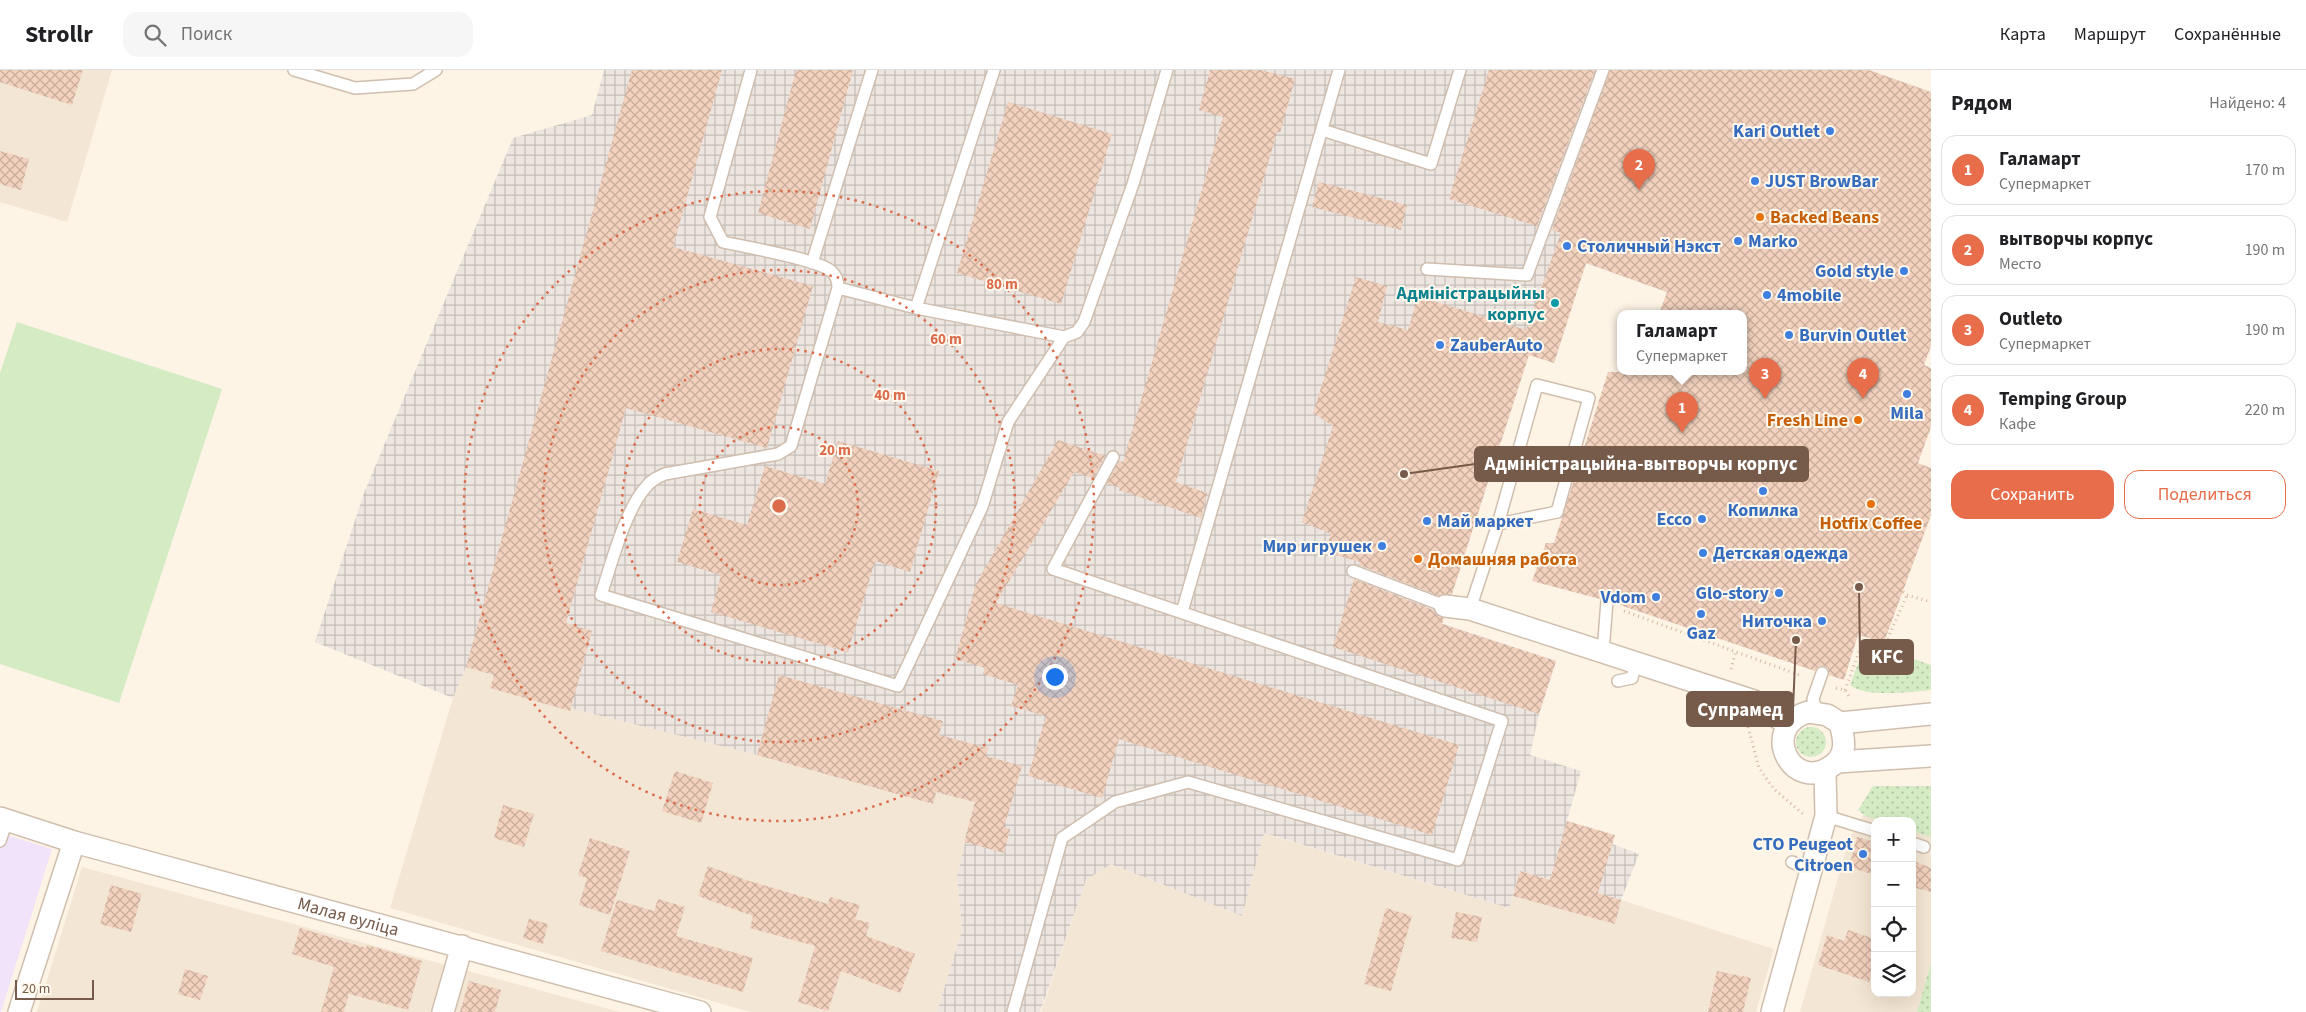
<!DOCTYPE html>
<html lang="ru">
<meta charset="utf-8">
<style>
:root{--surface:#fff;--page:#f6f6f6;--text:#202124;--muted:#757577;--line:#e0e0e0;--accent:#e76d4b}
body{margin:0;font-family:"Source Sans 3",sans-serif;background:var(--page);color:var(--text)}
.controls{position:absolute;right:15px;bottom:15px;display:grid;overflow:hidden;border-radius:10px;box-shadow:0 5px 20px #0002}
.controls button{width:45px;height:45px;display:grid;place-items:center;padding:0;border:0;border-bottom:1px solid var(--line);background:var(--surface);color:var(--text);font:25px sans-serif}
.scale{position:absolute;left:15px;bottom:12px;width:79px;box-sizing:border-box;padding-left:5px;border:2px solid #765a4a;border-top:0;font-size:14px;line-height:18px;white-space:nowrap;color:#765a4a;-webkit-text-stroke:4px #fff8ed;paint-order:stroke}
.you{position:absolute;left:1054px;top:606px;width:18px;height:18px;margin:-12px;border:4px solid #fff;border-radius:50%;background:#1a73e8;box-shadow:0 0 0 8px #1a73e833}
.badge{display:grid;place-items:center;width:32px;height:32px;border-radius:50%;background:var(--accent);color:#fff;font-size:16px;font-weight:700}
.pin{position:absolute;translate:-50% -41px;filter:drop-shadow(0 1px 2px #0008)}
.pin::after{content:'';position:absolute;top:26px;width:18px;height:15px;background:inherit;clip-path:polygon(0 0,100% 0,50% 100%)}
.popup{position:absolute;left:1617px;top:240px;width:130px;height:65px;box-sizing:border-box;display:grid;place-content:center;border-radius:10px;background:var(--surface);filter:drop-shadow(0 1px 4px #0005);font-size:16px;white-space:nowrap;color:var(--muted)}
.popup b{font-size:19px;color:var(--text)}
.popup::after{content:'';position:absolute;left:50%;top:100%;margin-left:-10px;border:10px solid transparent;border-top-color:var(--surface)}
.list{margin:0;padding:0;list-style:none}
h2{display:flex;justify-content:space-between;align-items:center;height:65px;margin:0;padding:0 20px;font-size:21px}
h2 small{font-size:16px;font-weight:400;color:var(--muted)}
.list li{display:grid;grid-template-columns:32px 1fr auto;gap:15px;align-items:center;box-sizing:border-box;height:70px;margin:0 10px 10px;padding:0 10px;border:1px solid var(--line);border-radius:15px}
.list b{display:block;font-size:19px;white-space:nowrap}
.list p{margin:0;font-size:16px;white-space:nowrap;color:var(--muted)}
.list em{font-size:16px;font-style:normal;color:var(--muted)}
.actions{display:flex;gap:10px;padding:15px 20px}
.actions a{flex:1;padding:11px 0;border:1px solid var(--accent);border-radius:15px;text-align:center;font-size:18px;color:var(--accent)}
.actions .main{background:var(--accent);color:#fff}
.icon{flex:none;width:28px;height:28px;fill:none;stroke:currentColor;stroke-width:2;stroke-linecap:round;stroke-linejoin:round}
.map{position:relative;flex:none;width:1931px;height:942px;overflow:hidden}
header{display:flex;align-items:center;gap:30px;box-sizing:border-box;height:70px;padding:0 25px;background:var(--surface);border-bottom:1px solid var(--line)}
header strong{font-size:24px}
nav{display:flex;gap:28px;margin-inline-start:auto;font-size:18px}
.search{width:350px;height:45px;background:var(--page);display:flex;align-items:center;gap:12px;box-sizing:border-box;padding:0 18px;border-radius:15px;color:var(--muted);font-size:19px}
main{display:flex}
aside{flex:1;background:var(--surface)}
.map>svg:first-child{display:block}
.residential{fill:#f4e6d4}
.industrial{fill:url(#industrial-grid)}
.education{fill:#f1e3f9}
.grass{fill:url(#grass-dots)}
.pitch{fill:#d4ebc4}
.building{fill:url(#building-cross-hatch)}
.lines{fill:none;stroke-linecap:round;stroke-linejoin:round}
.service-casing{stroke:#d0beae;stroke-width:14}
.minor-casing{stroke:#d0beae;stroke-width:24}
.path{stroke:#d7b5a0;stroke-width:3;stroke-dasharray:1 4;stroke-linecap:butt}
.service{stroke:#fff;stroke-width:11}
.minor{stroke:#fff;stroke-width:21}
.ring{fill:none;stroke:#dc6b4b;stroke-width:2.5;stroke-dasharray:2.5 5}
.shop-dot{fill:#3f7fe0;stroke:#fff8ed;stroke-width:2}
.food-dot{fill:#e8710a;stroke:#fff8ed;stroke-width:2}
.culture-dot{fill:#0f9aa8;stroke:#fff8ed;stroke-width:2}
.labels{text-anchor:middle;stroke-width:4;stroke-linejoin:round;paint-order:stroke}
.shop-label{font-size:18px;font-weight:bold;fill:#366cbe;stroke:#fff8ed;text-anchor:end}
.food-label{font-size:18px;font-weight:bold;fill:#c56008;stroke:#fff8ed;text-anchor:start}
.culture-label{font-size:18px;font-weight:bold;fill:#0d838f;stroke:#fff8ed;text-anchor:end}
.street-label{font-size:18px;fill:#765a4a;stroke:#fff8ed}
.centre{fill:#dc6b4b;stroke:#fff8ed;stroke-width:2.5}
.ring-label{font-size:15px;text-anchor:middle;font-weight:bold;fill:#dc6b4b;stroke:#fff8ed;stroke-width:4;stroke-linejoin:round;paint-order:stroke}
.leader{fill:none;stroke:#765a4a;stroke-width:2}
.callout-dot{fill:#765a4a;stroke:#fff8ed;stroke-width:2}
.callout{fill:#765a4a;stroke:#765a4a;stroke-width:2}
.callout-label{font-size:19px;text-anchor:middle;font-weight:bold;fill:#fff}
</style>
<header>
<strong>Strollr</strong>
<div class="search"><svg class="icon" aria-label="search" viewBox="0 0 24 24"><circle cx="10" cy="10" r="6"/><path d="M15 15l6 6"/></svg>Поиск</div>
<nav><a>Карта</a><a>Маршрут</a><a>Сохранённые</a></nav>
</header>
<main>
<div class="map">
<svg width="1931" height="942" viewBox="0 0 1931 942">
<defs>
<pattern id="industrial-grid" width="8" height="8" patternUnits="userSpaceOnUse" patternTransform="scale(1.25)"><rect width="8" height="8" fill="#ede6e0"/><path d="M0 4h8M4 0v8" fill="none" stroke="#c5bdb8"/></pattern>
<pattern id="grass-dots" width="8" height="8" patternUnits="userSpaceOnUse" patternTransform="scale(1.25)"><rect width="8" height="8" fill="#d4ebc4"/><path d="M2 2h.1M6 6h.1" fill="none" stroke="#b1c1a1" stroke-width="1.8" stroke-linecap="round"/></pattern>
<pattern id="building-cross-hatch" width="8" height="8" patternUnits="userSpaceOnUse" patternTransform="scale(1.25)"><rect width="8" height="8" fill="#f2d2be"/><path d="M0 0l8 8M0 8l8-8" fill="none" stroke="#c9ad9c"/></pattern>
</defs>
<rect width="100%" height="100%" fill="#fdf4e6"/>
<!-- residential -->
<path class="residential" d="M0,0H112L67,152L0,132Z
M466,597L494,605L490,618L757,685L932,734L936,722L975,732L957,806L962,860L937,942H750L390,838L453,628Z
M1863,745L1884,751H1875V923H1912V759L1931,764V893L1917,942H1800L1849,769Z
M1263,763L1509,838L1520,801L1621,830L1774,879L1756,942H1041L1086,810L1111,794L1242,846Z
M82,797L620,942H37Z"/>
<!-- industrial -->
<path class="industrial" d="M604,0H1746L1667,222L1586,193L1554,293L1523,283L1453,520L1440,553L1556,591L1539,644L1530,685L1581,701L1567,751L1612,774L1639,784L1621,830L1520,801L1509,838L1264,763L1242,846L1111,794L1086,810L1040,942H937L962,860L957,806L975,732L936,722L933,734L757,685L490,618L494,605L466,597L453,628L315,572L364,423L513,68L592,45Z"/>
<!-- education -->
<path class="education" d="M0,763L52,779L1,942H0Z"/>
<!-- grass -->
<path class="grass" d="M1864,577L1883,584L1885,579L1931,595V620C1910,622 1866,628 1850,615Z
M1796 672a15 15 0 1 1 30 0a15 15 0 1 1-30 0Z
M1873,716H1931V767L1912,761V751C1894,751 1872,754 1858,740Z
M1931,893V942H1917Z"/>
<!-- pitch -->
<path class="pitch" d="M17,252L222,319L119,633L0,594V303Z"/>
<!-- building -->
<path class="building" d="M0,0H83L72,35L0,12Z
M632,0H722L673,177L813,216L767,378L626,338L566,553L592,561L570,641L490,618L494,605L466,597Z
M796,0H853L810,159L758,143Z
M1210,0H1261L1295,9L1280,63L1277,62L1176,412L1207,423L1201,448L1119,420L1120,418L1107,413L1119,391L1123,392L1223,47L1199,40Z
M1489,0H1595L1537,156L1449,129Z
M1610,0H1869L1931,22V276L1924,295L1931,298V357L1918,393L1931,398V445L1884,572L1858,565L1844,610L1829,605L1828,598L1824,596L1818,597L1815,601L1614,533V527L1608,524H1603L1600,529L1532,511L1546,473H1554L1608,302H1743V244H1659L1667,222L1586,193L1554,293L1529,285L1452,524L1439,526L1359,495L1360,492L1325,482L1331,464L1302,452L1333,356L1313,343L1356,207L1387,216L1378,252L1408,260L1418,226L1526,260L1561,163L1552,160Z
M1008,32L1112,64L1061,234L957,203Z
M0,81L29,89L21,120L0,114Z
M1319,112L1407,135L1401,160L1312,137Z
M1058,370L1105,386L1093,408L1074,402L996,533L1459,675L1432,765L1119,669L1102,728L1028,706L1046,646L1011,636L1018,615L983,604L985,598L955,589L976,514Z
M838,371L939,401L910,502L875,491L848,582L711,542L721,505L677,492L693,439L747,455L765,396L825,414Z
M1354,509L1433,540L1437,546L1444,548L1442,554L1556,591L1539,644L1333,577Z
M779,605L943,651L939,665L988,678L986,686L1022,696L1004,758L1010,759L1004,783L964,772L975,732L936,722L933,734L757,685Z
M675,701L713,713L701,753L662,741Z
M503,735L534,744L524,777L494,768Z
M1567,751L1615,765L1598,823L1621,830L1615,854L1513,826L1520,801L1550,810Z
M1857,767L1875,772V805L1849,797Z
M590,768L630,781L610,845L579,835L587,808L578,805Z
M1912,790L1931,798V822L1912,817Z
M708,796L749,811L828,834L830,827L860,835L855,849L870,853L866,866L915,884L900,923L841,901L828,941L798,932L815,876L750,858L753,846L698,826Z
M111,815L142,824L131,862L100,854Z
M658,829L685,837L676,866L753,888L743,922L601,881L617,830L654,841Z
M1386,838L1412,846L1391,921L1364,914Z
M1456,842L1482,847L1477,872L1451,868Z
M529,849L548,854L543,874L523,868Z
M300,858L366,878L367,875L422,891L408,940L349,924L344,942H321L334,897L292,884Z
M1848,860L1875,869V895L1869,912L1818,895L1827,865L1844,871Z
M185,899L208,906L200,930L178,924Z
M1717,901L1751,908L1743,942H1708Z
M469,911L501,920L495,942H460Z"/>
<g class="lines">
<!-- service casing -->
<g class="service-casing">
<path id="service" d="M294,0L355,18L413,14L436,0
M751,0L710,147L723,172C745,177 817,189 831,201C836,205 838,212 838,218L791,376L778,384L665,404C658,407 651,410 646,417C625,440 611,495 601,525L898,616L982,437L1008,352L1064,267
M1322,60L1431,94L1460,0
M812,193L872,0
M1427,199L1527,205L1603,0
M838,218L916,238L1064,267L1077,262L1084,252L1133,114L1167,0
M916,238L994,0
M1353,501L1445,536
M1470,539L1498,454L1537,315L1589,328L1557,442L1498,454
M1182,542L1339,0
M1603,582L1607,531
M1618,611L1632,608L1636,591
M1817,642L1813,629L1822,603
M1826,746L1875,761
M0,771L7,751
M1912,773L1924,777
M1792,792L1812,801
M1013,942L1062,768L1115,732L1188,712L1458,790L1502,651L1053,499L1113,387"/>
</g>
<!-- minor casing -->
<g class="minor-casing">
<g id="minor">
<path d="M1445,536L1470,539L1754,631L1788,655"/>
<path d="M1808,642L1827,645L1840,653C1844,668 1848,684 1833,695C1792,726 1758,657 1808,642Z"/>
<path d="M1840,653L1931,644"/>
<path d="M1837,692L1931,686"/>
<path id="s1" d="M0,748L74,772L700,942"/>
<path d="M19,942L74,772"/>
<path d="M443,942L462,876"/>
<path d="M1772,942L1826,746L1825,701"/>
</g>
</g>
<!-- path -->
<path class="path" d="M1903,522L1907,525L1931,532
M1624,541L1802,606
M1731,599L1736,580
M1836,618L1845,620L1850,628
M1845,620L1863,571L1883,579L1907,525
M1748,657L1759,698L1774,719L1803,744"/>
<!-- service -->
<use href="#service" class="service"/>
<!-- minor -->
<use href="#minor" class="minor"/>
</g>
<!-- distance rings -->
<g class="ring">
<circle cx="779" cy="436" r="79"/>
<circle cx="779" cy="436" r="157"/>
<circle cx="779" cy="436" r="236"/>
<circle cx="779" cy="436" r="315"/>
</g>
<!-- markers -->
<g class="shop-dot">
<circle cx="1830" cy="61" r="5"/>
<circle cx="1755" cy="111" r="5"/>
<circle cx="1738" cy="171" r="5"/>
<circle cx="1567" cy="176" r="5"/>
<circle cx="1904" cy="201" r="5"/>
<circle cx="1767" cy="225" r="5"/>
<circle cx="1789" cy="265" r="5"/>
<circle cx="1440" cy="275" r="5"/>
<circle cx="1907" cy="324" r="5"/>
<circle cx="1763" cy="421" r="5"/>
<circle cx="1702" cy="449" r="5"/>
<circle cx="1427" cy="451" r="5"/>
<circle cx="1382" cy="476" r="5"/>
<circle cx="1703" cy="483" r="5"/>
<circle cx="1779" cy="523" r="5"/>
<circle cx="1656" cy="527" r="5"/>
<circle cx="1701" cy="544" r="5"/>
<circle cx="1822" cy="551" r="5"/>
<circle cx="1863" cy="784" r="5"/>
</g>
<g class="food-dot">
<circle cx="1760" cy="147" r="5"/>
<circle cx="1858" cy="350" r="5"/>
<circle cx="1871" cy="434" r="5"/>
<circle cx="1418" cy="489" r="5"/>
</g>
<circle class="culture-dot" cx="1555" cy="233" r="5"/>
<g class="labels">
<!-- shop labels -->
<g class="shop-label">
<text x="1820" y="67">Kari Outlet</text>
<text x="1765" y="117" text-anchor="start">JUST BrowBar</text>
<text x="1748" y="177" text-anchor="start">Marko</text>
<text x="1577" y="182" text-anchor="start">Столичный Нэкст</text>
<text x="1894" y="207">Gold style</text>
<text x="1777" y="231" text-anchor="start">4mobile</text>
<text x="1799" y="271" text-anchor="start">Burvin Outlet</text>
<text x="1450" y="281" text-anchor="start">ZauberAuto</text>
<text x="1907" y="349" text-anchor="middle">Mila</text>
<text x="1763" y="446" text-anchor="middle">Копилка</text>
<text x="1692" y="455">Ecco</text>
<text x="1437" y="457" text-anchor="start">Май маркет</text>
<text x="1372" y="482">Мир игрушек</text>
<text x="1713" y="489" text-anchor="start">Детская одежда</text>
<text x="1769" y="529">Glo-story</text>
<text x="1646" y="533">Vdom</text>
<text x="1812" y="557">Ниточка</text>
<text x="1701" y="569" text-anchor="middle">Gaz</text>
<text x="1853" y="780">СТО Peugeot<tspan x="1853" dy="21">Citroen</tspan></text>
</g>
<!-- food labels -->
<g class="food-label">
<text x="1770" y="153">Backed Beans</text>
<text x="1848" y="356" text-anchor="end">Fresh Line</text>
<text x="1871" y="459" text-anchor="middle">Hotfix Coffee</text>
<text x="1428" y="495">Домашняя работа</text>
</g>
<!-- culture labels -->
<g class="culture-label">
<text x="1545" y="229">Адміністрацыйны<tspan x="1545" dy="21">корпус</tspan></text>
</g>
<!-- street labels -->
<g class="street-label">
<text dy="6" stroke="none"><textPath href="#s1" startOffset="362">Малая вуліца</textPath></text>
</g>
</g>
<circle cx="779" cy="436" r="8" class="centre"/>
<g class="ring-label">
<text x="1002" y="219">80 m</text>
<text x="946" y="274">60 m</text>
<text x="890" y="330">40 m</text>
<text x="835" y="385">20 m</text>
</g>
<!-- callouts -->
<path class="leader" d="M1404 404L1475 394M1859 517L1860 587M1796 570L1793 639"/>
<g class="callout-dot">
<circle cx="1404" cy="404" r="5"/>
<circle cx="1859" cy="517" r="5"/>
<circle cx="1796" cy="570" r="5"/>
</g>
<g class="callout">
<rect x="1475" y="377" width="333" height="34" rx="5"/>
<rect x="1860" y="570" width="53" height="34" rx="5"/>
<rect x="1687" y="622" width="106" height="34" rx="5"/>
</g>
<g class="callout-label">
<text x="1641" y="400">Адміністрацыйна-вытворчы корпус</text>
<text x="1887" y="593">KFC</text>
<text x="1740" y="646">Супрамед</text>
</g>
</svg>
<div class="controls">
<button>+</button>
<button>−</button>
<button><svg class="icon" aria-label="locate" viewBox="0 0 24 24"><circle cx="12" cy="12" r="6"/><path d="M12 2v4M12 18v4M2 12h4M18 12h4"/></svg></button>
<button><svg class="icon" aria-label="layers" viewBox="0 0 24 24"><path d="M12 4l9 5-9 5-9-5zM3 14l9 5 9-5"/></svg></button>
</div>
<div class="scale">20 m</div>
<div class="you"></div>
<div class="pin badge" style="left:1682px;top:363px">1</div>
<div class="popup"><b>Галамарт</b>Супермаркет</div>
<div class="pin badge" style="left:1639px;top:120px">2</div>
<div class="pin badge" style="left:1765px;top:329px">3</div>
<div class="pin badge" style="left:1863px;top:329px">4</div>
</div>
<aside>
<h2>Рядом<small>Найдено: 4</small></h2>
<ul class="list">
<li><span class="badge">1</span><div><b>Галамарт</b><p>Супермаркет</p></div><em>170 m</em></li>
<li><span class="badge">2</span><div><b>вытворчы корпус</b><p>Место</p></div><em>190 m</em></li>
<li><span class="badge">3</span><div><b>Outleto</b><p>Супермаркет</p></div><em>190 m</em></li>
<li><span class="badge">4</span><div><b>Temping Group</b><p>Кафе</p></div><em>220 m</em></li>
</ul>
<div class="actions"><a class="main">Сохранить</a><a>Поделиться</a></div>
</aside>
</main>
